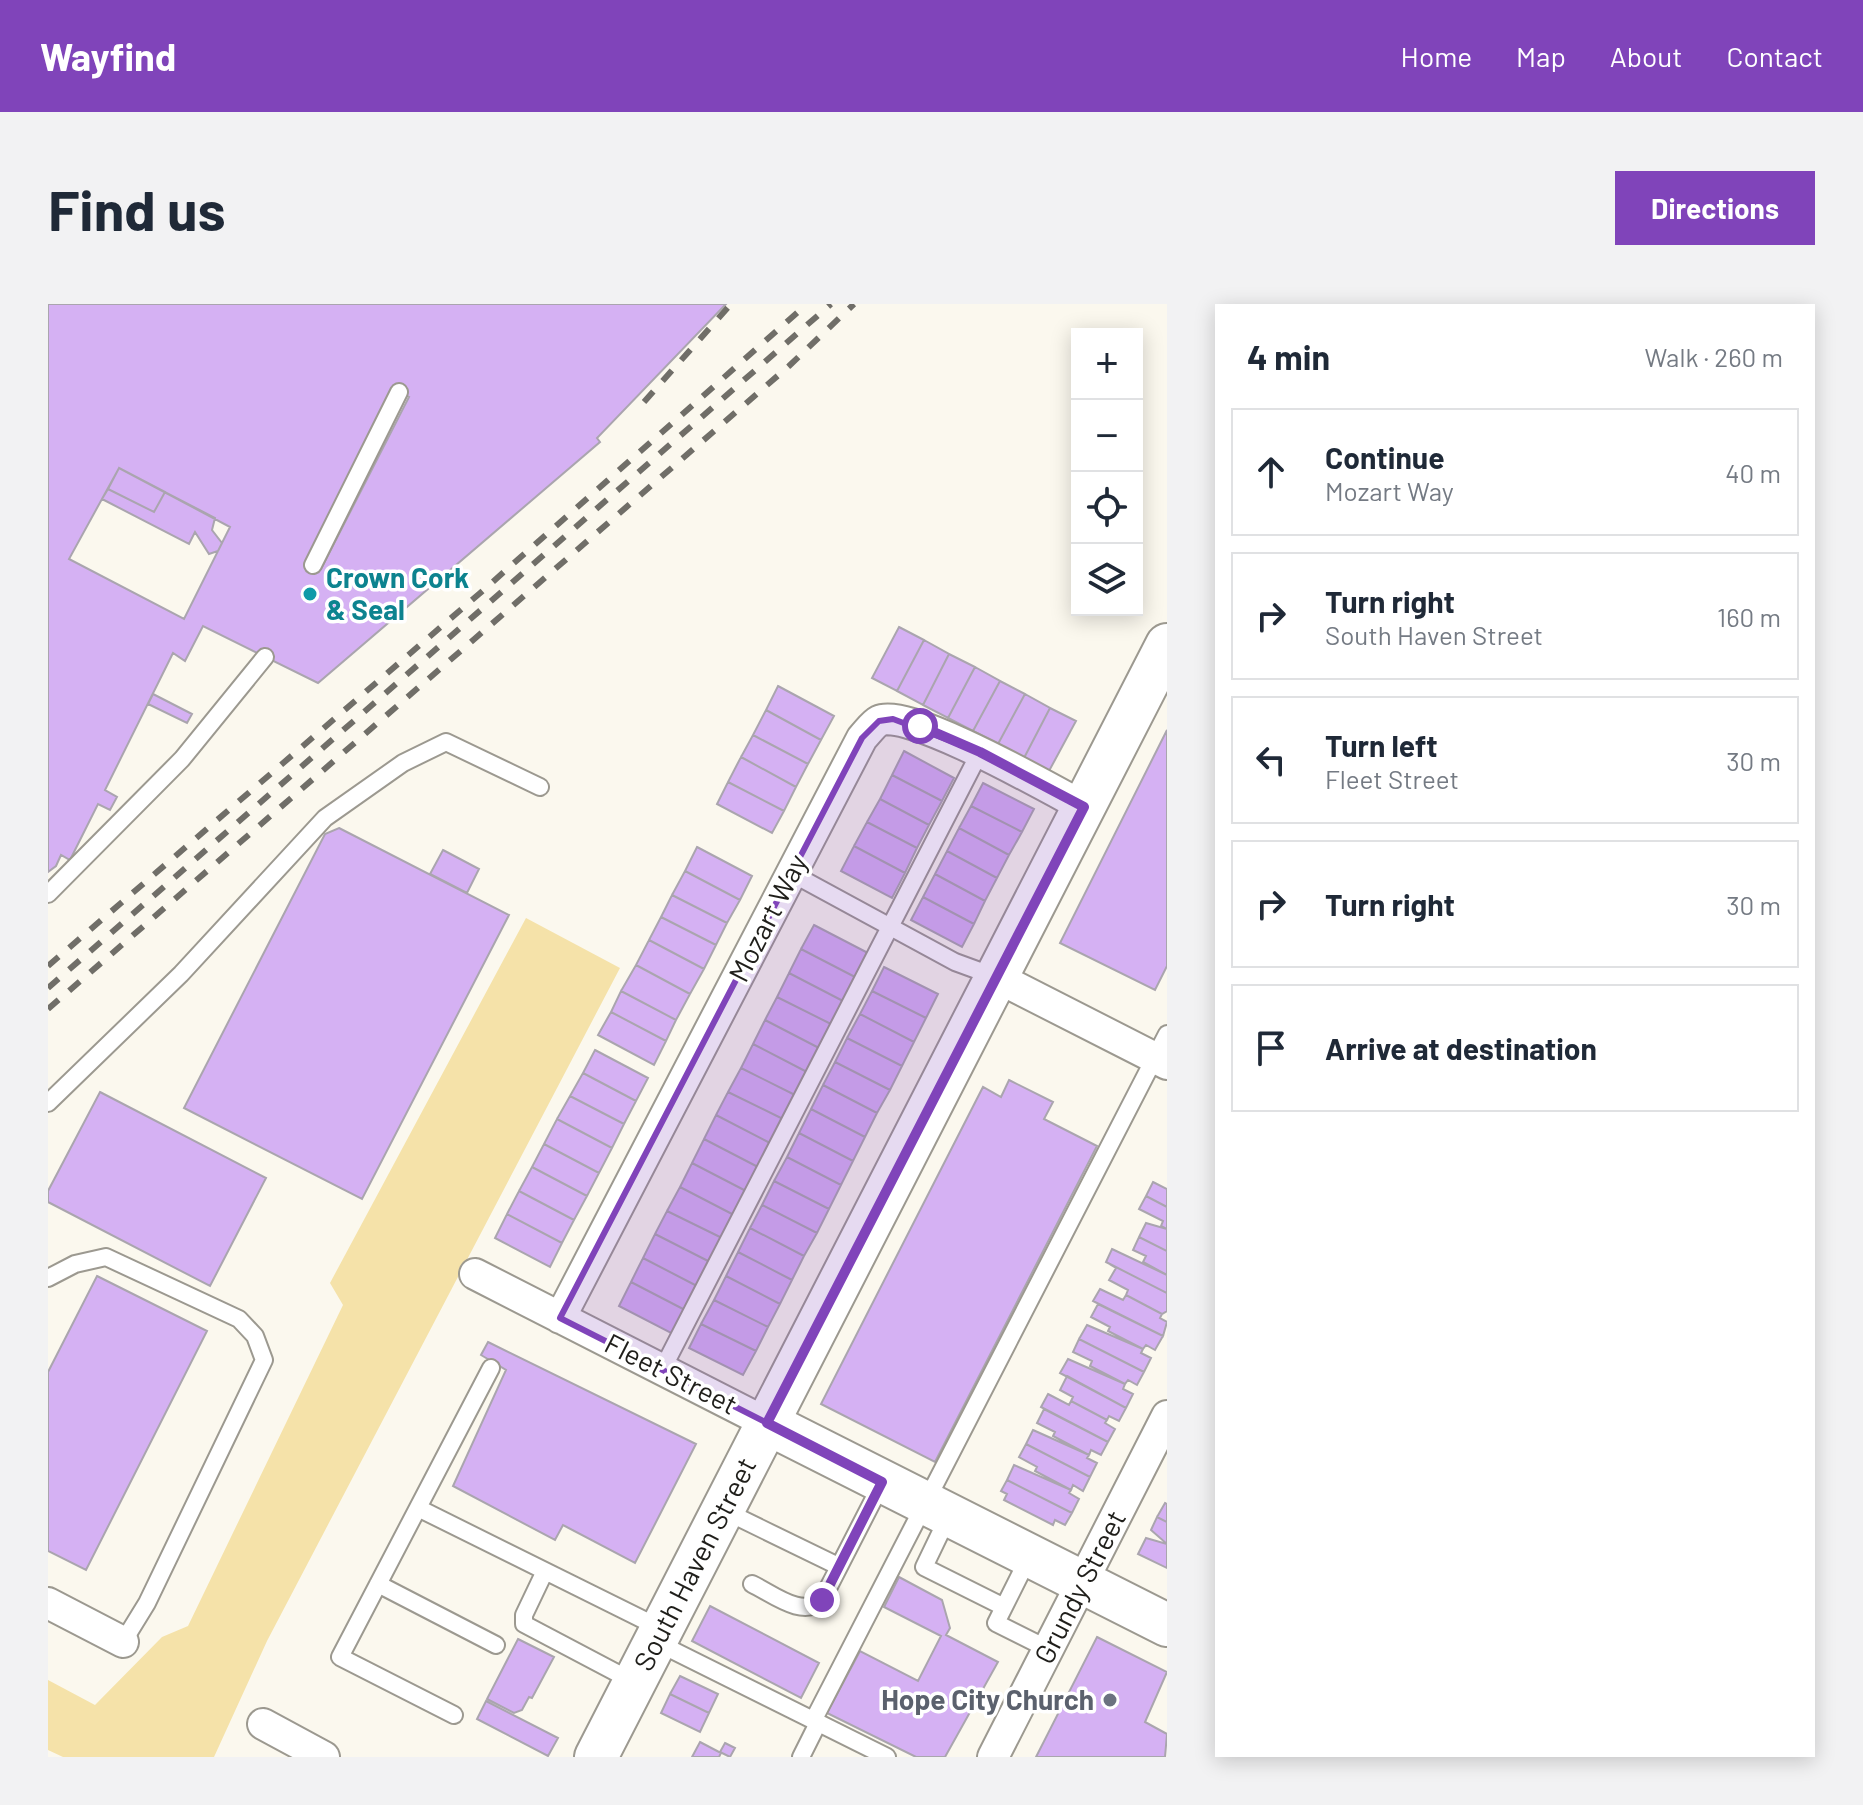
<!DOCTYPE html>
<meta charset="utf-8">
<style>
:root{--surface:#fff;--page:#f2f2f3;--text:#1f2937;--muted:#747a83;--line:#e0e1e3;--accent:#8044ba}
body{margin:0;font-family:Barlow,sans-serif;background:var(--page);color:var(--text)}
.controls{position:absolute;right:24px;top:24px;display:grid;overflow:hidden;border-radius:0px;box-shadow:0 4px 20px #0003}
.controls button{width:72px;height:72px;display:grid;place-items:center;padding:0;border:0;border-bottom:2px solid var(--line);background:var(--surface);color:var(--text);font:40px sans-serif}
.stop{position:absolute;width:24px;height:24px;margin:-18px;border:6px solid #8044ba;border-radius:50%;background:#fff}
.stop.end{background:#8044ba;border-color:#fff;box-shadow:0 2px 8px #0008}
.list{margin:0;padding:0;list-style:none}
h2{display:flex;justify-content:space-between;align-items:center;height:104px;margin:0;padding:0 32px;font-size:34px}
h2 small{font-size:26px;font-weight:400;color:var(--muted)}
.list li{display:grid;grid-template-columns:52px 1fr auto;gap:24px;align-items:center;box-sizing:border-box;height:128px;margin:0 16px 16px;padding:0 16px;border:2px solid var(--line);border-radius:0px}
.list b{display:block;font-size:30px;white-space:nowrap}
.list p{margin:0;font-size:26px;white-space:nowrap;color:var(--muted)}
.list em{font-size:26px;font-style:normal;color:var(--muted)}
.icon{flex:none;width:44px;height:44px;fill:none;stroke:currentColor;stroke-width:2;stroke-linecap:round;stroke-linejoin:round}
.map{position:relative;flex:none;width:1119px;height:1453px;overflow:hidden;border-radius:0px}
header{display:flex;align-items:center;gap:48px;box-sizing:border-box;height:112px;padding:0 40px;background:var(--accent);color:#fff}
header strong{font-size:38px}
nav{display:flex;gap:44px;margin-inline-start:auto;font-size:28px}
.intro{display:flex;align-items:center;justify-content:space-between;box-sizing:border-box;height:192px;padding:0 48px}
h1{margin:0;font-size:56px}
.button{padding:20px 36px;border-radius:0px;background:var(--accent);color:#fff;font-size:28px;font-weight:700}
main{display:flex;gap:48px;padding:0 48px}
aside{flex:1;background:var(--surface);border-radius:0px;box-shadow:0 4px 20px #0003}
.map>svg:first-child{display:block}
.green{fill:#f5e2a9}
.building{fill:#d5b1f3;stroke:#aaa5ae;stroke-width:2;fill-rule:evenodd}
.lines{fill:none;stroke-linecap:round;stroke-linejoin:round}
.lane-casing{stroke:#9c9990;stroke-width:20}
.street-casing{stroke:#9c9990;stroke-width:34}
.secondary-casing{stroke:#9c9990;stroke-width:46}
.lane{stroke:#fff;stroke-width:16}
.street{stroke:#fff;stroke-width:30}
.secondary{stroke:#fff;stroke-width:42}
.rail{stroke:#706e68;stroke-width:6;stroke-dasharray:14 14;stroke-linecap:butt}
.route{stroke:#8044ba;stroke-width:10}
.marked{fill:#8044ba;fill-opacity:0.2;stroke:#8044ba;stroke-width:6;stroke-linejoin:round}
.culture-dot{fill:#0f9aa8;stroke:#fff;stroke-width:3}
.worship-dot{fill:#6b7280;stroke:#fff;stroke-width:3}
.labels{text-anchor:middle;stroke-width:7;stroke-linejoin:round;paint-order:stroke}
.culture-label{font-size:28px;font-weight:bold;fill:#0d838f;stroke:#fff;text-anchor:start}
.street-label{font-size:28px;fill:#1f1e1a;stroke:#fff}
.worship-label{font-size:28px;font-weight:bold;fill:#5b616d;stroke:#fff;text-anchor:end}
</style>
<header>
<strong>Wayfind</strong>
<nav><a>Home</a><a>Map</a><a>About</a><a>Contact</a></nav>
</header>
<div class="intro"><h1>Find us</h1><a class="button">Directions</a></div>
<main>
<div class="map">
<svg width="1119" height="1453" viewBox="0 0 1119 1453">
<rect width="100%" height="100%" fill="#fbf8ee"/>
<!-- green -->
<path class="green" d="M478,614L572,664L219,1337L166,1453H15L0,1446V1376L47,1401L114,1333L140,1322L295,1001L282,979Z"/>
<!-- building -->
<path class="building" d="M0,0H678L549,134L552,138L270,379L155,322L137,357L125,349L57,486L69,493L62,506L50,500L22,556L13,551L8,562L0,568ZM346,86L361,93L273,265L258,258ZM71,164L182,223L136,315L21,255Z
M71,164L117,188L106,208L60,185Z
M60,185L106,208L117,188L167,214L164,226L174,239L170,247L161,250L147,228L141,240L54,195Z
M851,323L876,336L849,387L824,374Z
M876,336L901,350L875,401L849,387Z
M901,350L927,363L900,414L875,401Z
M927,363L952,377L925,427L900,414Z
M952,377L977,390L950,440L925,427Z
M730,382L786,412L773,436L718,406Z
M105,390L144,410L139,419L100,400Z
M977,390L1002,404L976,454L950,440Z
M1002,404L1028,417L1001,467L976,454Z
M718,406L773,436L760,460L705,431Z
M1119,426V662L1107,686L1012,639Z
M705,431L760,460L748,483L693,453Z
M856,447L906,474L894,497L844,471Z
M693,453L748,483L736,507L680,478Z
M844,471L894,497L881,521L832,495Z
M680,478L736,507L724,529L669,500Z
M935,479L986,505L974,528L923,502Z
M832,495L881,521L869,544L819,518Z
M923,502L974,528L961,551L911,524Z
M819,518L869,544L857,569L806,542Z
M291,524L461,611L314,895L136,804L277,530Z
M911,524L961,551L949,574L899,547Z
M806,542L857,569L844,594L793,567Z
M649,543L704,572L692,596L637,567Z
M395,546L431,565L419,589L382,570Z
M899,547L949,574L937,597L887,570Z
M637,567L692,596L679,619L624,591Z
M887,570L937,597L926,620L875,593Z
M624,591L679,619L668,641L613,613Z
M875,593L926,620L914,643L863,616Z
M613,613L668,641L656,665L601,636Z
M766,621L820,649L807,673L753,645Z
M601,636L656,665L642,690L588,661Z
M753,645L807,673L795,697L741,669Z
M588,661L642,690L628,716L573,687Z
M836,663L890,690L878,714L824,687Z
M741,669L795,697L783,720L729,693Z
M573,687L628,716L618,737L563,708Z
M824,687L878,714L866,738L812,710Z
M729,693L783,720L771,744L717,716Z
M563,708L618,737L606,761L550,731Z
M812,710L866,738L854,762L799,734Z
M717,716L771,744L759,768L705,740Z
M799,734L854,762L842,786L787,758Z
M705,740L759,768L747,791L693,764Z
M547,746L600,774L588,797L535,769Z
M787,758L842,786L829,809L775,781Z
M693,764L747,791L735,815L680,788Z
M535,769L588,797L576,820L522,792Z
M961,776L1005,798L996,815L1049,842L887,1158L773,1100L935,783L953,793Z
M775,781L829,809L817,833L763,805Z
M52,788L218,874L162,982L0,898V887Z
M680,788L735,815L722,839L668,811Z
M522,792L576,820L564,844L509,815Z
M763,805L817,833L805,857L751,829Z
M668,811L722,839L710,863L656,835Z
M509,815L564,844L551,869L496,840Z
M751,829L805,857L793,881L739,853Z
M656,835L710,863L698,887L644,859Z
M496,840L551,869L539,892L484,863Z
M739,853L793,881L781,905L726,877Z
M644,859L698,887L686,911L632,883Z
M484,863L539,892L526,916L471,887Z
M726,877L781,905L769,929L714,901Z
M1105,878L1119,885V903L1098,892Z
M632,883L686,911L674,934L619,907Z
M471,887L526,916L514,939L459,910Z
M1098,892L1119,903V925L1113,922L1115,917L1091,905Z
M714,901L769,929L756,952L702,924Z
M619,907L674,934L662,958L607,930Z
M459,910L514,939L502,963L447,934Z
M1098,919L1119,925V947L1091,933Z
M702,924L756,952L744,976L690,948Z
M607,930L662,958L649,982L595,954Z
M1091,933L1119,947V971L1095,958L1098,952L1085,946Z
M1064,945L1119,971V989L1058,958Z
M690,948L744,976L732,1000L678,972Z
M595,954L649,982L637,1006L583,978Z
M1058,958L1119,989V1007L1114,1010L1078,991L1080,986L1061,976L1068,964Z
M49,972L159,1027L38,1266L0,1247V1068Z
M678,972L732,1000L720,1023L666,996Z
M583,978L637,1006L625,1030L571,1002Z
M1052,985L1075,996L1078,991L1114,1010L1112,1014L1119,1018L1115,1032L1045,997Z
M666,996L720,1023L708,1047L653,1020Z
M1050,1000L1115,1032L1107,1046L1098,1041L1095,1045L1060,1027L1062,1023L1043,1013Z
M653,1020L708,1047L695,1071L641,1044Z
M1039,1021L1095,1045L1093,1049L1103,1054L1096,1068L1031,1035Z
M1031,1035L1096,1068L1089,1081L1080,1076L1077,1080L1042,1062L1044,1057L1025,1048Z
M440,1038L648,1140L587,1259L515,1221L507,1236L405,1182L458,1066L433,1051Z
M1020,1055L1077,1080L1075,1085L1085,1090L1078,1104L1012,1069Z
M1019,1072L1078,1104L1071,1117L1061,1112L1059,1116L1023,1097L1025,1093L1012,1086Z
M1000,1090L1021,1101L1023,1097L1059,1116L1057,1119L1067,1125L1060,1138L993,1103Z
M996,1105L1060,1138L1053,1151L1043,1146L1041,1151L1005,1132L1007,1128L989,1119Z
M985,1126L1041,1151L1039,1154L1049,1159L1042,1173L978,1140Z
M978,1140L1042,1173L1035,1187L1025,1181L1023,1186L987,1167L989,1163L971,1153Z
M966,1161L1023,1186L1021,1189L1031,1195L1024,1209L959,1176Z
M959,1176L1024,1209L1017,1221L1007,1216L1005,1221L956,1196L959,1190L953,1187Z
M1117,1199L1119,1200V1218L1109,1213Z
M1109,1213L1119,1218V1240L1103,1226Z
M1098,1234L1119,1240V1264L1090,1250Z
M851,1273L894,1296L902,1324L898,1331L950,1358L897,1453H868L779,1409L812,1347L870,1377L893,1332L836,1303Z
M662,1302L771,1359L753,1394L644,1337Z
M1049,1333L1119,1368L1097,1418L1119,1430L1117,1453H988Z
M470,1335L506,1353L484,1394L481,1393L474,1406L466,1409L439,1395Z
M632,1372L670,1390L661,1409L622,1390Z
M622,1390L661,1409L652,1428L613,1409Z
M438,1397L510,1434L500,1452L429,1415Z
M652,1438L673,1449L671,1453H644Z
M677,1439L687,1444L682,1453L672,1448Z"/>
<g class="lines">
<!-- lane casing -->
<g class="lane-casing">
<path id="lane" d="M265,261L351,88
M743,569L907,658L948,673
M0,590L134,455L217,353
M0,799L133,670L277,514L355,459L398,438L492,483
M0,974L27,960L58,953L191,1015L207,1032L216,1056L99,1299L75,1338
M614,1066L932,448
M370,1204L612,1324
M677,1207L790,1262
M901,1211L876,1263L956,1303
M982,1251L948,1319L1000,1345
M497,1267L476,1311V1320L586,1378
M330,1280L448,1341
M704,1280C725,1290 755,1315 774,1296L834,1179
M608,1338L839,1453
M406,1411L292,1353L443,1064
M765,1417L1119,730
M753,1453L770,1419"/>
</g>
<!-- street casing -->
<g class="street-casing">
<path id="street" d="M948,673L1119,760
M427,970L719,1119
M512,1014L814,434C819,429 825,420 831,417C860,403 1004,486 1036,503
M0,1299L75,1338
M215,1420L276,1453
M945,1453L1119,1112"/>
</g>
<!-- secondary casing -->
<g class="secondary-casing">
<path id="secondary" d="M719,1119L1119,1321
M548,1453L1119,341"/>
</g>
<!-- lane -->
<use href="#lane" class="lane"/>
<!-- street -->
<use href="#street" class="street"/>
<!-- secondary -->
<use href="#secondary" class="secondary"/>
<!-- rail -->
<path class="rail" d="M596,98L683,0
M0,662L431,290L759,0
M0,684L783,0
M0,705L741,62L806,0"/>
</g>
<g class="lines">
<!-- route -->
<path class="route" d="M774,1296L834,1178L719,1119L1036,503L932,448L872,422"/>
</g>
<!-- marked area -->
<path class="marked" d="M845,415L932,448L1036,503L719,1119L512,1014L814,434L831,417Z"/>
<!-- markers -->
<circle class="culture-dot" cx="262" cy="290" r="8"/>
<circle class="worship-dot" cx="1062" cy="1396" r="8"/>
<g class="labels">
<!-- culture labels -->
<g class="culture-label">
<text x="278" y="284">Crown Cork<tspan x="278" dy="32">&amp; Seal</tspan></text>
</g>
<!-- street labels -->
<g class="street-label">
<text transform="translate(720 614) rotate(-63)" y="10">Mozart Way</text>
<text transform="translate(623 1070) rotate(27)" y="10">Fleet Street</text>
<text transform="translate(647 1260) rotate(-63)" y="10">South Haven Street</text>
<text transform="translate(1032 1283) rotate(-63)" y="10">Grundy Street</text>
</g>
<!-- worship labels -->
<g class="worship-label">
<text x="1046" y="1406">Hope City Church</text>
</g>
</g>
</svg>
<div class="controls">
<button>+</button>
<button>−</button>
<button><svg class="icon" aria-label="locate" viewBox="0 0 24 24"><circle cx="12" cy="12" r="6"/><path d="M12 2v4M12 18v4M2 12h4M18 12h4"/></svg></button>
<button><svg class="icon" aria-label="layers" viewBox="0 0 24 24"><path d="M12 4l9 5-9 5-9-5zM3 14l9 5 9-5"/></svg></button>
</div>
<div class="stop" style="left:872px;top:422px"></div>
<div class="stop end" style="left:774px;top:1296px"></div>
</div>
<aside>
<h2>4 min<small>Walk · 260 m</small></h2>
<ul class="list">
<li><svg class="icon" aria-label="ahead" viewBox="0 0 24 24"><path d="M12 20V5M6 11l6-6 6 6"/></svg><div><b>Continue</b><p>Mozart Way</p></div><em>40 m</em></li>
<li><svg class="icon" aria-label="right" viewBox="0 0 24 24"><path d="M7 20v-9h11M14 6l5 5-5 5"/></svg><div><b>Turn right</b><p>South Haven Street</p></div><em>160 m</em></li>
<li><svg class="icon" aria-label="left" viewBox="0 0 24 24"><path d="M17 20v-9H6M10 6l-5 5 5 5"/></svg><div><b>Turn left</b><p>Fleet Street</p></div><em>30 m</em></li>
<li><svg class="icon" aria-label="right" viewBox="0 0 24 24"><path d="M7 20v-9h11M14 6l5 5-5 5"/></svg><div><b>Turn right</b></div><em>30 m</em></li>
<li><svg class="icon" aria-label="arrive" viewBox="0 0 24 24"><path d="M6 21V4h12l-3 4 3 4H6"/></svg><div><b>Arrive at destination</b></div></li>
</ul>
</aside>
</main>
